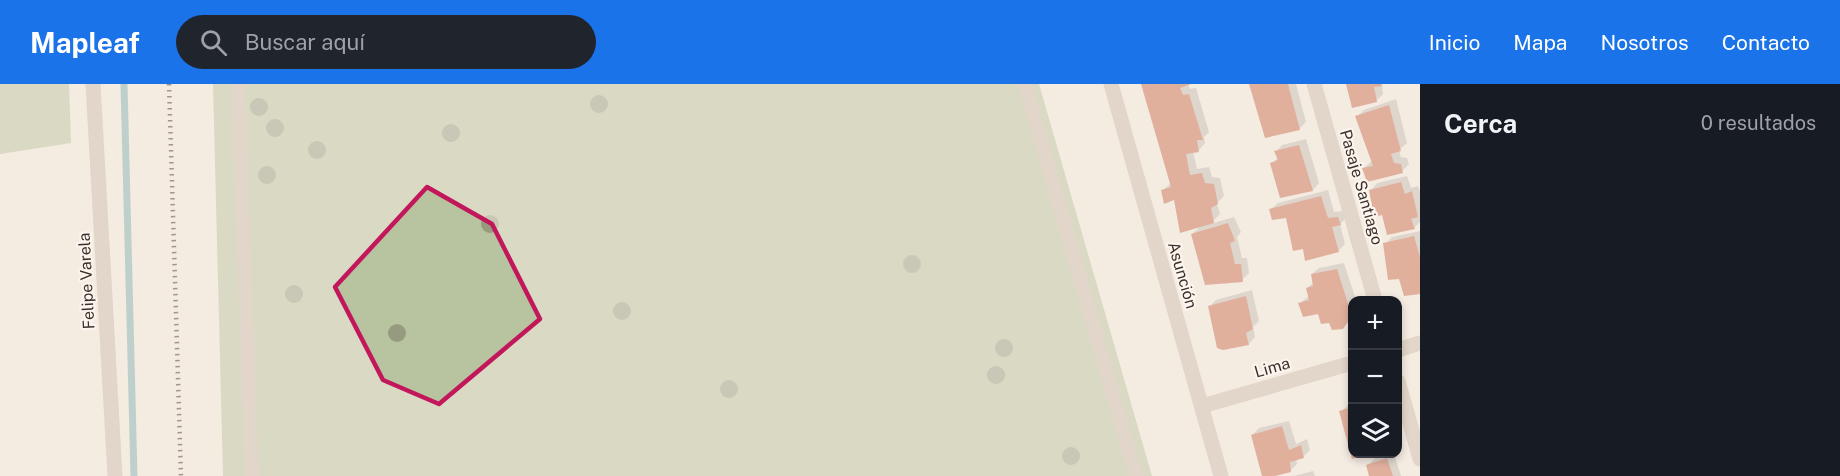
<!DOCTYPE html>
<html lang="es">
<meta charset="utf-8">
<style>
:root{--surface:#171b24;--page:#20242c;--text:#f1f3f6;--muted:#9ea1a6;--line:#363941;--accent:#1a73e8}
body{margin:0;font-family:"Public Sans",sans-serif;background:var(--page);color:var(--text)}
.controls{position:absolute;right:18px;bottom:18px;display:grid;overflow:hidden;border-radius:12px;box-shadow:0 3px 9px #0003}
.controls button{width:54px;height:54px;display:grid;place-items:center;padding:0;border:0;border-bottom:2px solid var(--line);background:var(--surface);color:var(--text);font:30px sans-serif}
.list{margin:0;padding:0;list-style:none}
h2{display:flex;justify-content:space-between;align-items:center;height:78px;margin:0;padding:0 24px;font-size:26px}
h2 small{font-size:20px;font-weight:400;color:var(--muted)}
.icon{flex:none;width:33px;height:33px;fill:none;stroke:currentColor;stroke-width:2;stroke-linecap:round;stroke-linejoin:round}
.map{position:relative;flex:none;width:1420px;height:392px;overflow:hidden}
header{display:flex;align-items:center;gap:36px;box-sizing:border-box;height:84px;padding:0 30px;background:var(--accent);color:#fff}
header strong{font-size:28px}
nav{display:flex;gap:33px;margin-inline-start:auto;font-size:21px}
.search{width:420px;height:54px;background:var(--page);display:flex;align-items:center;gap:15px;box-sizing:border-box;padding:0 21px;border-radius:33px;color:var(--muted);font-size:22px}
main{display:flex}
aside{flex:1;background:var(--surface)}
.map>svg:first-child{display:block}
.green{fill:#b8c4a0}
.shadow{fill:#0003}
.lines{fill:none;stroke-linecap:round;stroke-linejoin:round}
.stream{stroke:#7fb0b2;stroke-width:7}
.building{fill:#c8694b}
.service{stroke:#cdbbac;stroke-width:14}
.minor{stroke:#cdbbac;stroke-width:15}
.rail{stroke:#3b302b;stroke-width:4.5;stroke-dasharray:1.5 4.5;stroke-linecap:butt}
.tree{fill:#969b7f}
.marked{fill:none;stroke:#c2185b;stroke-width:4.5;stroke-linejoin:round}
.labels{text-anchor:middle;stroke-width:4.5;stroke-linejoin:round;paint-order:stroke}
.street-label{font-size:16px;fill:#3b302b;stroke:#fbf5ee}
</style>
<header>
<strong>Mapleaf</strong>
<div class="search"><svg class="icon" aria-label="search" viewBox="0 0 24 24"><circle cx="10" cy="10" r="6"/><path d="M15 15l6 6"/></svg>Buscar aquí</div>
<nav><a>Inicio</a><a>Mapa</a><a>Nosotros</a><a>Contacto</a></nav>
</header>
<main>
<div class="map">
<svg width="1420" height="392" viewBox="0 0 1420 392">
<rect width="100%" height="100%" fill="#f4ebe1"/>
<!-- green -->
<path class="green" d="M0,0H69L71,59L0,70Z
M213,0H1039L1152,392H223Z"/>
<!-- shadow -->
<path class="shadow" d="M1142,0H1188L1190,5L1196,4L1209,48L1204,53L1205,59L1199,66L1193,67L1197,85L1209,83L1212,93L1220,94L1224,112L1217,119L1220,130L1210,140L1234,133L1241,148L1237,153L1242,174H1247L1249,189L1242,196L1192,150L1202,141L1175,114L1162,107L1171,99Z
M1251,0H1296L1306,38L1299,45Z
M1347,0H1382L1383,10L1376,17Z
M1396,15L1407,59L1399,66L1401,73L1407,74L1409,80L1402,87L1364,84L1372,77L1357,33L1364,26Z
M1306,55L1319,99L1313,106L1281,112L1272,80L1278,73L1276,68L1282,61Z
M1407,92L1411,104L1418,102L1420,108V138L1414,144L1383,129L1371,106L1377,99Z
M1328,106L1334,128L1345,127L1347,133L1340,140L1345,160L1338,167L1304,163L1288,133L1271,125L1278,119Z
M1420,147V209L1405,210L1401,194L1385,160L1392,153Z
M1344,179L1356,216H1352V232L1342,243L1300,219L1309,212L1307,204L1314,198L1312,190L1319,184Z
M1252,206L1259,237L1253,243L1255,253L1249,260L1209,223L1216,216Z
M1352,320V370H1366L1353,373L1341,328L1348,321Z
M1289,337L1296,360L1307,355L1310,366L1303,373L1296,374L1297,380L1290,387L1263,392L1252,351L1259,344Z
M1389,370H1394L1401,392H1370L1368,381L1375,374Z
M1313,387L1315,392H1294Z"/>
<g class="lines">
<!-- stream -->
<path class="stream" d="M124,0L134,392"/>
</g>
<!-- building -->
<path class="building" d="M1141,0H1191L1180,4L1183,11L1189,10L1203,56H1197L1199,68L1186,70L1190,91L1202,89L1205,99L1214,100L1218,120L1211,124L1214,139L1180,149L1174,116L1164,120L1161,106L1171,103Z
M1249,0H1288L1300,46L1265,54Z
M1346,0H1381L1382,2L1374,3L1377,18L1352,24Z
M1389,21L1401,67L1391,70L1394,79L1401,80L1403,89L1367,98L1362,84L1373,82L1355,32Z
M1299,61L1313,107L1280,114L1270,79L1278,76L1274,67Z
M1401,98L1405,110L1412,107L1418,133L1411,135L1415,145L1387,151L1382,131L1374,133L1369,106Z
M1321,112L1328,134L1338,133L1341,141L1332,143L1339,168L1305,177L1303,165L1293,167L1286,134L1272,136L1269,125Z
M1228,139L1235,157L1230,159L1235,180H1241L1243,198L1205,201L1191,150Z
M1414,152L1420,173V210L1404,212L1399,195L1388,196L1383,159Z
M1337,185L1352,232L1343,245L1332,246L1329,239L1321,240L1318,230L1303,233L1298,219L1309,216L1306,204L1313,202L1311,190Z
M1246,212L1253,245L1246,249L1249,261L1223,266L1217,264L1208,222Z
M1352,323V370H1369L1352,375L1339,327Z
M1282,342L1289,366L1301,361L1304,374L1290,378L1291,388L1275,392H1262L1251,351Z
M1387,374L1393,392H1369L1366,381Z"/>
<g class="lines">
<!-- service -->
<path class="service" d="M238,0L252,392
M1025,0L1136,392"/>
<!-- minor -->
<path class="minor" d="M93,0L115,392
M1111,0L1221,392
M1314,0L1375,216
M1398,266L1420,259
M1398,297L1420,375
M1202,322L1352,279"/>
<!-- rail -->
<path class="rail" d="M169,0L181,392"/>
</g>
<!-- trees -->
<g class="tree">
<circle cx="599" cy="20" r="9"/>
<circle cx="259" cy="23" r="9"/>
<circle cx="275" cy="44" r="9"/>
<circle cx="451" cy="49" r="9"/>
<circle cx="317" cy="66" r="9"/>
<circle cx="267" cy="91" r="9"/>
<circle cx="490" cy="140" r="9"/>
<circle cx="912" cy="180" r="9"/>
<circle cx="294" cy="210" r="9"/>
<circle cx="622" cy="227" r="9"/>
<circle cx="397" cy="249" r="9"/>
<circle cx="1004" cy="264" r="9"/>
<circle cx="996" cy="291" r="9"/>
<circle cx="729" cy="305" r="9"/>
<circle cx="1071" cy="372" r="9"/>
</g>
<!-- marked area -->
<path d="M0 0H1420V392H0ZM427,103L492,140L540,235L439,320L383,296L335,203Z" fill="#f4ebe1" fill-opacity=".55" fill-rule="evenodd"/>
<path class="marked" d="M427,103L492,140L540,235L439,320L383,296L335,203Z"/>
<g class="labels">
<!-- street labels -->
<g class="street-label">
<text transform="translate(1362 103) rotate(74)" y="6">Pasaje Santiago</text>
<text transform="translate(1183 191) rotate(74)" y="6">Asunción</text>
<text transform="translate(86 197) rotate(-93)" y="6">Felipe Varela</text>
<text transform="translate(1272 283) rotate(-16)" y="6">Lima</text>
</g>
</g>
</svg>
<div class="controls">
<button>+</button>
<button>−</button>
<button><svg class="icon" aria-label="layers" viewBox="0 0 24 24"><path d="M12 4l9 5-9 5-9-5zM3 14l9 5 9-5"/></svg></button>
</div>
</div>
<aside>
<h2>Cerca<small>0 resultados</small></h2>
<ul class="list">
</ul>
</aside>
</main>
